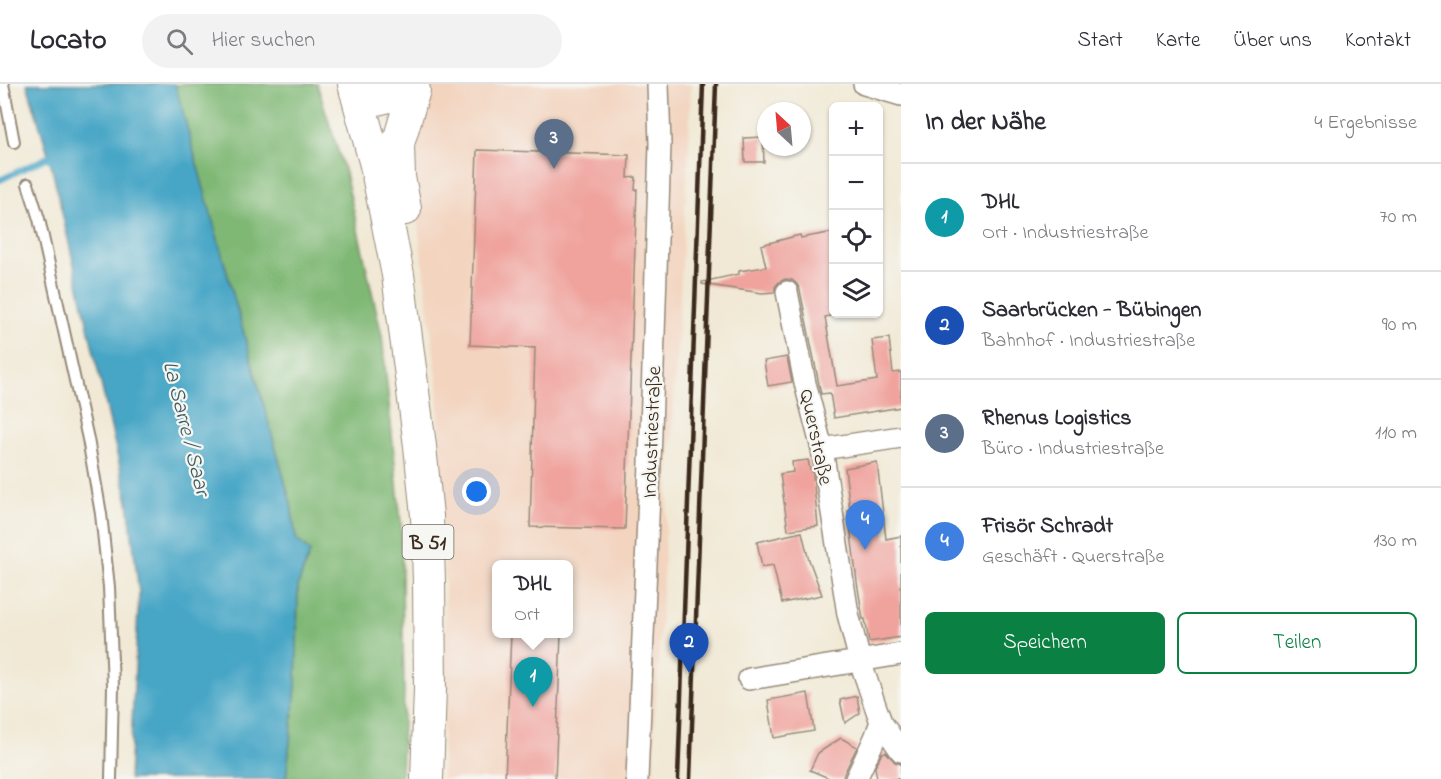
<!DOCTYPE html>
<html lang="de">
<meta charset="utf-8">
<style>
:root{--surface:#fff;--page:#f2f2f3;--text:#2b2b33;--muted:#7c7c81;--line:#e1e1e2;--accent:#0b8043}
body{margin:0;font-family:"Indie Flower",sans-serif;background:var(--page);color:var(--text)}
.controls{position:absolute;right:18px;top:18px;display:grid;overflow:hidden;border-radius:9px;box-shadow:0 2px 4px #0004}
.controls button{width:54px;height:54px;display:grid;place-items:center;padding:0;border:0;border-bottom:2px solid var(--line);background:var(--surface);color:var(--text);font:30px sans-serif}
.compass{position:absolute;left:757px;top:18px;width:54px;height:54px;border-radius:50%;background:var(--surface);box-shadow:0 2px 4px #0004;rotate:334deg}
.you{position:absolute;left:477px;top:408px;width:21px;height:21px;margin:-15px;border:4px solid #fff;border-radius:50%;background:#1a73e8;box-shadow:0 0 0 9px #1a73e833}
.badge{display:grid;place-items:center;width:39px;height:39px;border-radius:50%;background:var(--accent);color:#fff;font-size:20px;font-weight:700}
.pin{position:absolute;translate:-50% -50px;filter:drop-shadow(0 2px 3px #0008)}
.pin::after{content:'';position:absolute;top:32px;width:21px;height:18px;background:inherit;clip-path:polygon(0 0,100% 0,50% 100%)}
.popup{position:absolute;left:492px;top:476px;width:81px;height:78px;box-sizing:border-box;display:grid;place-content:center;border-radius:9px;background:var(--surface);filter:drop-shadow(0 2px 4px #0005);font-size:20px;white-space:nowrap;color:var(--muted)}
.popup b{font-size:22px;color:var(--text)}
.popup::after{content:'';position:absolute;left:50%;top:100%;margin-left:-12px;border:12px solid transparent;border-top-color:var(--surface)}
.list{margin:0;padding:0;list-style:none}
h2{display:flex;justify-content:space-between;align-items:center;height:78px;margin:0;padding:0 24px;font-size:26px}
h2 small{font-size:20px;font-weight:400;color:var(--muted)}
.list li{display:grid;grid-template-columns:39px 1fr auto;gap:18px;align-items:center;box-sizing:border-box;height:108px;padding:0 24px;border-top:2px solid var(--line)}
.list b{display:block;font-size:22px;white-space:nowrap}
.list p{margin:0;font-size:20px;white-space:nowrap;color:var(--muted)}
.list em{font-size:20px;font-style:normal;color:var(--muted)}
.actions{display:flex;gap:12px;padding:18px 24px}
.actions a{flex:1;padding:14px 0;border:2px solid var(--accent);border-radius:9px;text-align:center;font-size:21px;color:var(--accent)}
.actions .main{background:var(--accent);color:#fff}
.icon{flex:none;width:33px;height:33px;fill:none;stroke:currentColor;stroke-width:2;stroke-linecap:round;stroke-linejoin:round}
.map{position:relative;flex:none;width:901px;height:695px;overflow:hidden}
header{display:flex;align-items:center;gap:36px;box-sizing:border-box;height:84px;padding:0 30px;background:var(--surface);border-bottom:2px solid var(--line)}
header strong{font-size:28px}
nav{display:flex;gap:33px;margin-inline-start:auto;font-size:21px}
.search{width:420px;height:54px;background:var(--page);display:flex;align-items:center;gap:15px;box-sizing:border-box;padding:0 21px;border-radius:33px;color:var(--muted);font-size:22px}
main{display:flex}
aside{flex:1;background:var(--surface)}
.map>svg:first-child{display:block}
.built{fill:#f3d4bf;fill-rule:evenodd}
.forest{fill:#7fb874;stroke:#5d7149;stroke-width:1.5}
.water{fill:#47a6c6;stroke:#416872;stroke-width:1.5}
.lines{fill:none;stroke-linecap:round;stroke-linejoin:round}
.stream{stroke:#47a6c6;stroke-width:6}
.building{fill:#f0a29c}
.service-casing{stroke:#968a7a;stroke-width:14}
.minor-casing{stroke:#968a7a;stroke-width:24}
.primary-casing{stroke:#968a7a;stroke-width:34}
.service{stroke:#fff;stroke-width:10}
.minor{stroke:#fff;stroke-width:21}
.primary{stroke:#fff;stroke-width:32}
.rail{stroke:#3b2a1e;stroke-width:4.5}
.labels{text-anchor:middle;stroke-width:4.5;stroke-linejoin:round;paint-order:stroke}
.shield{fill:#f6f6f2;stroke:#73675e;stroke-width:1.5}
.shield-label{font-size:20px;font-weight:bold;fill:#3b2a1e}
.street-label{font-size:21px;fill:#3b2a1e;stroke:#f6f6f2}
.water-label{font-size:22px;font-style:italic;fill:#405c61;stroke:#f6f6f2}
</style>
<header>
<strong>Locato</strong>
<div class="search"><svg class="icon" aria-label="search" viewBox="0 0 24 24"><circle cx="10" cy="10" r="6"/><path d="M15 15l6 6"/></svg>Hier suchen</div>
<nav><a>Start</a><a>Karte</a><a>Über uns</a><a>Kontakt</a></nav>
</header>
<main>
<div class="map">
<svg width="901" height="695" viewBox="0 0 901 695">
<rect width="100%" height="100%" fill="#f6f6f2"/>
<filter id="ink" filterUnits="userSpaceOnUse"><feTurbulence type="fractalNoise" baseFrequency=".0167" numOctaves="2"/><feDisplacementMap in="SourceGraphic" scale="12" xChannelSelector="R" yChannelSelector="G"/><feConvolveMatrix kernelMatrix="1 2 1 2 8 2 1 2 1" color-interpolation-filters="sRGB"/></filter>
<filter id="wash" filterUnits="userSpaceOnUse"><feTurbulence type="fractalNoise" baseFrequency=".008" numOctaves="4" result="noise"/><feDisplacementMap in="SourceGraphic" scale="24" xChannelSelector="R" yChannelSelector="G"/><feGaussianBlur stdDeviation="1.35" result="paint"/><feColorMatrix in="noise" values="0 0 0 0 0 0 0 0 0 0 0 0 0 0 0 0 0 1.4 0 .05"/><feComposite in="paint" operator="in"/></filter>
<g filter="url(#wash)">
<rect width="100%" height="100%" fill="#f1e9d5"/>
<!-- built -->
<path class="built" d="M388,0H691L689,61L655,627L654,695H442L445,498L438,301L415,118ZM497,480H569V550H497Z"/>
<!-- forest -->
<path class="forest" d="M181,0H317L345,89L382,252L401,439L404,606L401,695H286L296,602L298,501L310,468L296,455L291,420L175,2Z"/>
<!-- water -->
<path class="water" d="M27,0H175L291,420L296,455L310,468L298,501L296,602L286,695H129L139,509L128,418L50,76Z"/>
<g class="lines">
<!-- stream -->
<path class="stream" d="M0,96L48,73L50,76L55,74"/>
</g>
<g id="blocks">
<!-- building -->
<path class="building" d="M763,53L764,78H745L744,54Z
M477,66L629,71L628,94L636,93L635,105H637L625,445L530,443L535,264L470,261Z
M834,148V231L825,233L837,302L877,296L872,256L889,254L893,289L901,288V323L834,334L830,309L821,310L800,206L797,200L792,196L785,195L779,198L775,203V208L762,209L702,200V198L739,190V187L766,183L761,161L800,151L801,154Z
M787,273L792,298L768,302L764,277Z
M808,376L810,385H812L813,391L818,442L788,446L780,390L793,388L792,378Z
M877,378L886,455L901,452V553L869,558L865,535H863L857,498L848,426H850L845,384Z
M802,448L808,473L822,511L782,519L773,481L762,483L757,458Z
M511,549L561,551L555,695H505Z
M808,609L814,647L774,654L768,616Z
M857,612L860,629L845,639L840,616Z
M841,654L857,663L844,690L843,695H831L810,686L818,669Z
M886,668L895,678L901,680V695H877L875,683L882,669Z"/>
</g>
</g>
<g filter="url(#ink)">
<use href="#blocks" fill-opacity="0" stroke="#968a7a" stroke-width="1.5"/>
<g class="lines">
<!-- service casing -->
<g class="service-casing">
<path id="service" d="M3,0L14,58
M28,100L39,135L88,355L101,430L109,503L113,602L111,695"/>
</g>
<!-- minor casing -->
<g class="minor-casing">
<path id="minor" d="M864,0L901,11
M787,208L805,299L822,365L848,530L860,577L876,624L881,638L901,667
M822,365L901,353
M749,595L901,570
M637,695L649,410L660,60L658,0
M856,695L875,654L881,638"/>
</g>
<!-- primary casing -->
<g class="primary-casing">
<path id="primary" d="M354,0L376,81L398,191L420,362L427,432L429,498L430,604L427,695
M356,8L377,15L414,6L398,60L399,93L405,125"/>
</g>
<!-- service -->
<use href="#service" class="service"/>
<!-- minor -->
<use href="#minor" class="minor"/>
<!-- primary -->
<use href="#primary" class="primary"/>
<!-- rail -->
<path class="rail" d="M678,695L703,0
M690,695L716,0"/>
</g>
</g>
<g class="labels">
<!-- shield labels -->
<rect class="shield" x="402.5" y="441" width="51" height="34" rx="4.5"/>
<g class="shield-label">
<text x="428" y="465">B 51</text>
</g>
<!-- street labels -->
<g class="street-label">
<text transform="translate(651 348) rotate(-88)" y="7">Industriestraße</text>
<text transform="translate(817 353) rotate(78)" y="7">Querstraße</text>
</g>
<!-- water labels -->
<g class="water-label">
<text transform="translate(188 344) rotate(76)" y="8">La Sarre / Saar</text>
</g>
</g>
</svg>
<div class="controls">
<button>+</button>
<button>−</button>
<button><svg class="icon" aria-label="locate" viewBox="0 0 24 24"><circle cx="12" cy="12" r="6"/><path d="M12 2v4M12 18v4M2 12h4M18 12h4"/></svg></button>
<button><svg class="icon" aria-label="layers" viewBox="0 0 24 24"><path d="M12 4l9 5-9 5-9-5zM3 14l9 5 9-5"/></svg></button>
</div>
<svg class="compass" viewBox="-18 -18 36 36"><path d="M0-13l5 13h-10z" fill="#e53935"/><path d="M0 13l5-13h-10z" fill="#7c7c81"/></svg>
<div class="you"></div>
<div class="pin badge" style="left:533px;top:623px;background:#0f9aa8">1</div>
<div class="popup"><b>DHL</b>Ort</div>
<div class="pin badge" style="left:689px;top:589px;background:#1a4fb4">2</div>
<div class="pin badge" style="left:554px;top:85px;background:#5c6f8a">3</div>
<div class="pin badge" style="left:865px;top:466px;background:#3f7fe0">4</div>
</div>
<aside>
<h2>In der Nähe<small>4 Ergebnisse</small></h2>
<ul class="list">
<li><span class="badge" style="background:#0f9aa8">1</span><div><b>DHL</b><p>Ort · Industriestraße</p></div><em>70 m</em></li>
<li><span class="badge" style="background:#1a4fb4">2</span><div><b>Saarbrücken - Bübingen</b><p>Bahnhof · Industriestraße</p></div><em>90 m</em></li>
<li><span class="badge" style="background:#5c6f8a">3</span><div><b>Rhenus Logistics</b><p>Büro · Industriestraße</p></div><em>110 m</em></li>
<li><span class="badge" style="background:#3f7fe0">4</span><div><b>Frisör Schradt</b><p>Geschäft · Querstraße</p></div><em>130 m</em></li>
</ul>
<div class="actions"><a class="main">Speichern</a><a>Teilen</a></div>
</aside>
</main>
